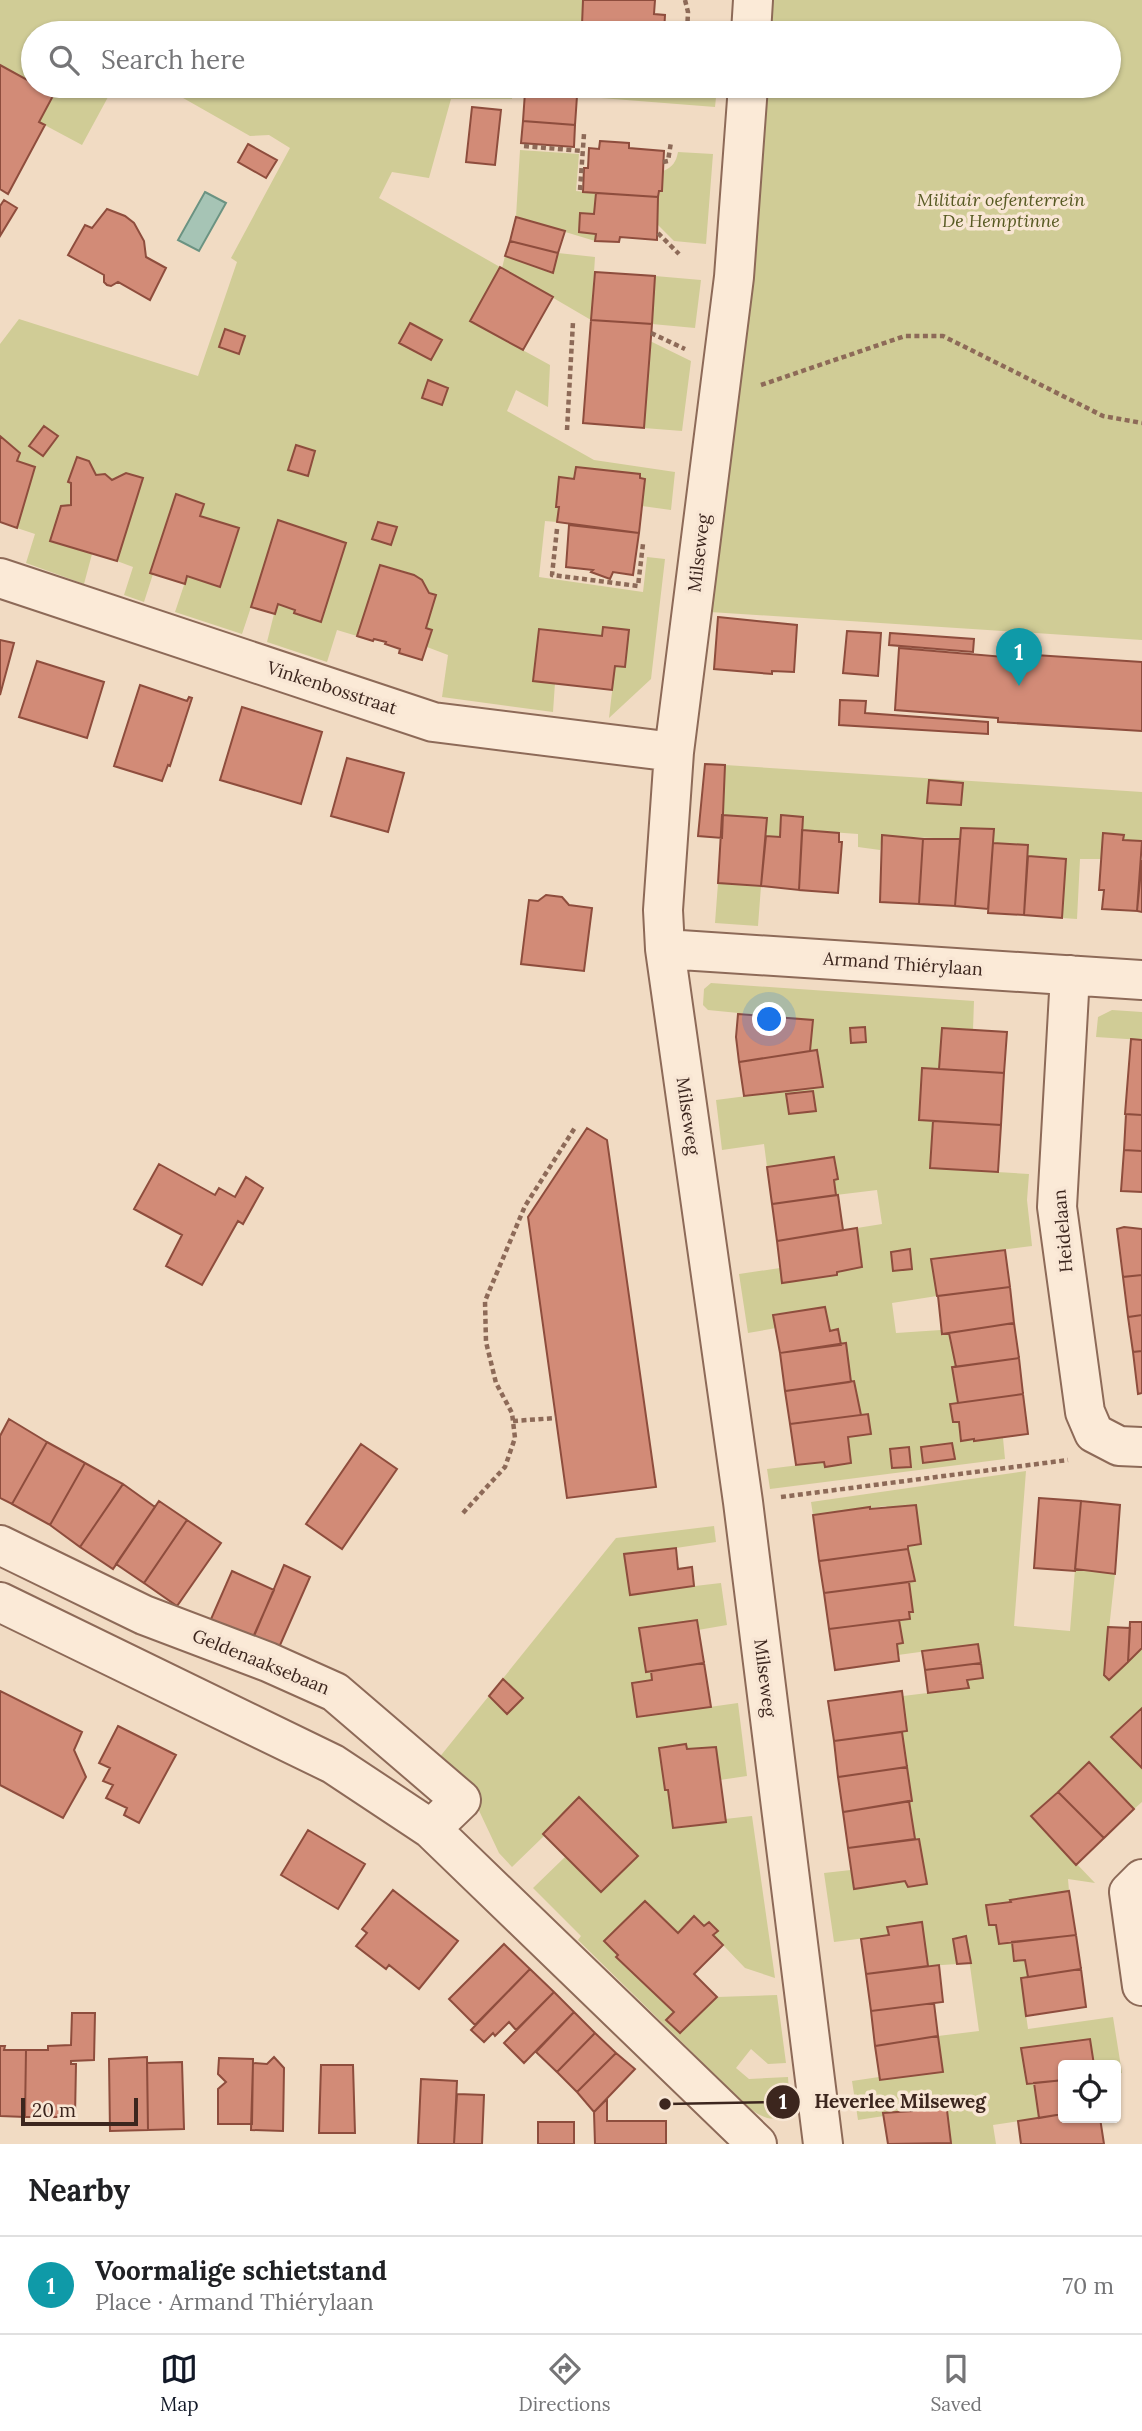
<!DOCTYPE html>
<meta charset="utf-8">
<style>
:root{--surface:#fff;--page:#f2f2f2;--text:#202124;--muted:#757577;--line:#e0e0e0;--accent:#111827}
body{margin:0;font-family:Lora,serif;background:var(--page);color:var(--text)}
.controls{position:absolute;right:21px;bottom:21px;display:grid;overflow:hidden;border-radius:7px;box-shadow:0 2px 5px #0004}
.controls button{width:63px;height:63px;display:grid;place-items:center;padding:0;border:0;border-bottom:2px solid var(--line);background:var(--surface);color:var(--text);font:35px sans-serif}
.scale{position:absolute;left:21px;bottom:18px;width:117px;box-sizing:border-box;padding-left:7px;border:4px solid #3c261e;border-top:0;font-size:19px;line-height:24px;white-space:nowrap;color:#3c261e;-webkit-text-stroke:5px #f8e6d4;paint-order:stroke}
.you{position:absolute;left:770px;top:1020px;width:24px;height:24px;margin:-18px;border:5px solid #fff;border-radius:50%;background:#1a73e8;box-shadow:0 0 0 10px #1a73e833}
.badge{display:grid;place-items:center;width:46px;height:46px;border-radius:50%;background:var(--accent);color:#fff;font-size:23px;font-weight:700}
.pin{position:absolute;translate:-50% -58px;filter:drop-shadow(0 2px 4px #0008)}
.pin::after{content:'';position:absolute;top:37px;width:24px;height:21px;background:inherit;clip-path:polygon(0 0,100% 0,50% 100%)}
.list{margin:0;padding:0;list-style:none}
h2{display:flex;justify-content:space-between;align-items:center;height:91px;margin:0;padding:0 28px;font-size:30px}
h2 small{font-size:23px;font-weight:400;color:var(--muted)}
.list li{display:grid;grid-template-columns:46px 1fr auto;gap:21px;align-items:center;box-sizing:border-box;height:98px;padding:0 28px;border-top:2px solid var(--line)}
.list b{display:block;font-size:26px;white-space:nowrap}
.list p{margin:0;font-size:23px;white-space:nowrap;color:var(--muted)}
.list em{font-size:23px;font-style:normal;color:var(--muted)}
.icon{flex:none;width:38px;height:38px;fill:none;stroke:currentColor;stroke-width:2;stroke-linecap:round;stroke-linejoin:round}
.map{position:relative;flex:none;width:1142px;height:2144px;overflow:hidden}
.search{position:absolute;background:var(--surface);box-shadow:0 2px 5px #0004;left:21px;right:21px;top:21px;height:77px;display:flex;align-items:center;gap:18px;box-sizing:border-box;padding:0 24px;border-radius:38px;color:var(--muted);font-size:26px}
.sheet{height:189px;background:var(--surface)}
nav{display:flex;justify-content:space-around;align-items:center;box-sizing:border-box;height:98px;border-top:2px solid var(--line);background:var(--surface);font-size:19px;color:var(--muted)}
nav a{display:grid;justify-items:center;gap:4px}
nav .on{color:var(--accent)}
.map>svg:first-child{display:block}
.green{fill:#d0cc96}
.water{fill:#a6c4b5;stroke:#6b9382;stroke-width:2}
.building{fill:#d28b77;stroke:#8e4d3d;stroke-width:2}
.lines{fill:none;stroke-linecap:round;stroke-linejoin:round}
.minor-casing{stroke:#8d6a58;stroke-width:42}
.path{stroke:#8d6a58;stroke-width:4.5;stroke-dasharray:5 3.5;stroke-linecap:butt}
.minor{stroke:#fbead7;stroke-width:38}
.labels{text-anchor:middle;stroke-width:7;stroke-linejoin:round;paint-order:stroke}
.park-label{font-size:18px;font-style:italic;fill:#575a23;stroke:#f8e6d4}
.street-label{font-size:18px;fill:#3c261e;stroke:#f8e6d4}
.leader{fill:none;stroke:#3c261e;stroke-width:2.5}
.callout-dot{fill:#3c261e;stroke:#f8e6d4;stroke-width:2.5}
.mark-label{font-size:21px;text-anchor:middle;font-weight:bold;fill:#fff}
.callout-label{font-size:19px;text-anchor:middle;font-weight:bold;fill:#3c261e;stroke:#f8e6d4;stroke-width:7;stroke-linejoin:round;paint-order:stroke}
</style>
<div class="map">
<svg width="1142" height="2144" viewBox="0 0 1142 2144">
<rect width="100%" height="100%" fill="#f1dbc3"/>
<!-- green -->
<path class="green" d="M0,0H583L582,25L551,23L550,33H33V83L0,65Z
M753,0H1142V640L710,612L748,86H1109V33H751Z
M38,86H114L82,145L39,122L54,95Z
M162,86H513L512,99H451L429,178L392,172L379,198L500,267L470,321L550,365L548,407L516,390L507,411L594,460L675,472L671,510L642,506L645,480L640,478V474L576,467L574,479L559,478L556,506L559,507L557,522L545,521L539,577L643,592L647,557L665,559L651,679L609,718L615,666L625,667L603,627L602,636L539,629L533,681L555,683L553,712L442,697L448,655L427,647L432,630L426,628L436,595L429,593C423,572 398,570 380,565L357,636L337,630L327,662L267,642L274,614L251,607L242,634L175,612L187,576L220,587L239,529L200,516L203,504L176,495L150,572L153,574L144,602L124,595L133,567L117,561L143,478L126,473L112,480L105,474L96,475L89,461L77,457L69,481L71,483V505L61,506L50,541L92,554L84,584L26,563L35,534L17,528L35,467L17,461L20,452L0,436V344L19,319L198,376L237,262L231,258L290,148L269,135L250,136Z
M520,86H714L717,88L715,107L525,92Z
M520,150L579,154L576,191L596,193L594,214L580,213L579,232L596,234L595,241L516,217Z
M678,152L713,154L706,244L674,241L658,225V203L663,171C673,167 676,162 678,152Z
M558,253L595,257L591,320L502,268L505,256L552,273Z
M655,276L701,280L695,328L652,324Z
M650,341L691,361L682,431L644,428Z
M725,765L1142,792V841L1123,840V835L1103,833L1102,859H1080L1077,919L1062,918L1066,859L1028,856V845L993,843V829L961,828L960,839L882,836L880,850L858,847V834L802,830L803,817L780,837L766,836L767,818L722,815Z
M718,883L761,886L758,926L715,923Z
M711,983L974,1001L973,1030L942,1028L939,1069L922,1068L919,1120L933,1121L931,1168L1029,1174L1027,1200L1032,1246L931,1259L937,1296L892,1303L896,1333L941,1330L942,1334L949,1333L956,1367L952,1368L958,1403L950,1404L953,1422H959L961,1440L974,1439V1441L1003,1438L1005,1459L770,1489L767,1469L824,1462L826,1467L851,1463L848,1437L871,1434L868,1415H861L854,1382H851L846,1344L841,1345L838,1330L830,1331L825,1308L774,1314L776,1328L748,1333L739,1274L780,1268L782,1283L837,1275V1272L862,1267L857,1228L882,1224L877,1190L836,1195L834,1180L767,1167L764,1144L722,1150L716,1100L823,1086L818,1051H810L812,1020L708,1010L703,1005L704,989Z
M1112,1010L1142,1012V1040L1096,1037L1098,1017Z
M1026,1471L1014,1626L1070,1631L1075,1569L1115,1574L1104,1675L1109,1680L1142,1648V1708L1111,1737L1142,1768V1802L1134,1809L1089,1762L1031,1816L1095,1883L1068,1879L1069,1891L1011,1900V1902L987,1904L989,1925H996L999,1944L1012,1942L1014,1961L1025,1960L1028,1977L1021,1979L1028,2029L1113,2017L1122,2073L1116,2074V2065H1094L1090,2039L1022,2048L1027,2084L1034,2083L1039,2118L993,2125L996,2144H951L945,2102L911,2105L912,2111L884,2113V2116L858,2120L852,2081L879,2077L880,2080L943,2072L938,2036L979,2031L966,1937L953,1939L957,1964L928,1966L922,1922L888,1927L889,1935L834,1942L824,1873L851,1870L854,1889L905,1881L908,1887L927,1884L919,1839H915L909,1802L912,1801L902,1732L907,1731L903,1696L968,1688L967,1680L983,1678L978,1644L898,1655L897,1644L902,1642L899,1620L910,1619L909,1612L913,1611L909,1582L914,1580L908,1546L921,1544L886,1506L813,1515L811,1502Z
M714,1526L716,1542L676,1548L678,1568L692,1567L695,1586L721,1583L727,1625L698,1630L697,1620L640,1628L645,1672L651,1671L652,1680L632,1684L638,1717L738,1703L747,1776L720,1780L725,1819L752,1816L775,1978L745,1968L723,1945L694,1974L717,1997L777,1995L786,2063L768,2064L751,2049L736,2068L749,2079L788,2077L790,2107C778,2125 765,2119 750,2109L578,1940L581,1936L533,1888L565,1857L544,1836L512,1867L499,1853L474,1800L434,1764L616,1538Z"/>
<!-- water -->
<path class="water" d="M205,192L226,203L199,251L178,240Z"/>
<!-- building -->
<path class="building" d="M583,0H655L654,14L665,15L664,33H550L551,22L582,25Z
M0,65L33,83V86H38L54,94L39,122L45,125L8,194L0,189Z
M525,92L577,96L575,125L523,121Z
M472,107L501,110L495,165L466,162Z
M523,121L575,125L574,147L521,143Z
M600,141L629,143V148L664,151L662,191H659L658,197L583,192L584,168H588L589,148L599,149Z
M248,144L277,160L266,178L238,162Z
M596,193L658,197L657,240L620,237L619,242L595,241L596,234L579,232L580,213L594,214Z
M4,200L17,208L0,236V206Z
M107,209L125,216L134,223L144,241L146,257L166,268L150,300L118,282L111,286L107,285L104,282V275L68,255L85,225L92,228Z
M516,217L565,231L558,253L510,241Z
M510,241L558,253L553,273L505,256Z
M500,267L553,297L523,350L470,321Z
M595,272L655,276L652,324L591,320Z
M591,320L652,324L644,428L583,423Z
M410,323L442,340L431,360L399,343Z
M225,329L245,336L239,354L219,347Z
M428,380L448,388L442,405L422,398Z
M44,426L58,436L43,456L29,446Z
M0,436L20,453L17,461L35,467L17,528L0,522Z
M296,445L315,451L308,476L288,470Z
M77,457L89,461L96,475L105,474L112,480L126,473L143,478L117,561L50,541L61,506L71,505V483L68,482Z
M576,467L640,474V478L645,479L639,533L557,522L559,507H556L559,477L574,479Z
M176,494L204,504L200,516L239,528L220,587L187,576L185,584L150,573Z
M278,520L346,543L321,622L294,613L295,610L278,604L275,614L251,607Z
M378,522L397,527L391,545L372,539Z
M569,525L639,533L633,575L613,572L610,579L591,572L593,570L566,567Z
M380,565L414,575L422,580L429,593L436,595L426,628L432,630L422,660L399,653L400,649L385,644L386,642L374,639L373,641L357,636Z
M718,617L797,625L794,672L772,671V674L714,669Z
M603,627L629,630L625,667L615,666L612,690L533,681L539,629L602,636Z
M847,631L881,633L878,676L843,673Z
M890,633L974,639L973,652L889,645Z
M0,640L14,643L0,695Z
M899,648L1004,657V653L1142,662V731L998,722V718L895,710Z
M37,661L104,682L87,738L19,717Z
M140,685L187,701L189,697L192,698L170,766L168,765L162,781L114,766Z
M840,700L866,701L865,713L988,722V734L839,725Z
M242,707L322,732L301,804L220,780Z
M347,758L404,773L388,832L331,816Z
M705,764L725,765L722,838L698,836Z
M929,780L963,783L961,805L927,803Z
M722,815L767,818L761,886L718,883Z
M781,815L803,817L799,890L761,886L766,836L780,837Z
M961,828L994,829L988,909L955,906Z
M802,830L839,833V842H842L838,893L799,890Z
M1103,833L1124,835L1123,840L1142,841L1137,911L1102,909L1104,890H1099Z
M882,835L923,839L919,904L880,902Z
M923,839H960L955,906L919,904Z
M993,843L1028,845L1024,915L988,913Z
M1028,856L1066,859L1062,918L1024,915Z
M1142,860V912L1137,911Z
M546,895L562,897L569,905L592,908L584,971L521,964L529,900L538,901Z
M738,1014L813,1020L810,1051L739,1062L736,1037Z
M865,1027L866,1042L851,1043L850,1028Z
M942,1028L1007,1032L1004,1073L939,1069Z
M1131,1039L1142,1040V1115L1125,1114Z
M817,1050L823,1087L744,1096L739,1062Z
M922,1068L1004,1073L1001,1125L919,1120Z
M813,1091L816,1111L789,1114L786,1094Z
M1126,1114L1142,1115V1151L1124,1150Z
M933,1121L1001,1125L998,1172L930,1168Z
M587,1128L607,1140L656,1487L567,1498L528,1217Z
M1124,1150L1142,1151V1192L1121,1191Z
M834,1157L838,1179L834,1180L836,1195L772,1204L767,1167Z
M159,1164L215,1195L219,1188L235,1197L246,1177L263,1188L243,1224L238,1221L202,1285L166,1266L182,1235L134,1209Z
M838,1195L843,1230L777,1241L772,1204Z
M1124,1227L1142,1229V1275L1123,1277L1117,1229Z
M857,1228L862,1267L837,1272V1275L782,1283L777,1241Z
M910,1249L912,1269L893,1271L891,1252Z
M1005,1250L1010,1287L937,1296L931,1259Z
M1142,1275V1315L1128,1317L1123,1277Z
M1010,1287L1014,1323L942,1334L938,1296Z
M825,1307L830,1331L838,1329L841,1345L780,1353L773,1315Z
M1142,1315V1351L1133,1352L1128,1317Z
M1014,1323L1019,1358L956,1367L949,1333Z
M846,1343L851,1382L785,1391L780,1353Z
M1142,1351V1393L1138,1394L1133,1352Z
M1019,1358L1023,1394L958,1403L952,1367Z
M854,1381L861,1415L790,1424L785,1391Z
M1023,1394L1028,1434L974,1441V1439L961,1441L959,1422H953L950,1404Z
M868,1414L871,1434L848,1437L851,1463L825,1467L824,1462L796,1465L790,1424Z
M9,1419L47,1442L12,1504L0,1498V1436Z
M47,1442L85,1463L50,1525L12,1504Z
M952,1443L955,1459L923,1463L921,1447Z
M361,1444L397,1469L342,1549L306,1524Z
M909,1447L911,1467L892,1468L890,1449Z
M85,1463L123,1484L80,1547L50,1525Z
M123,1484L155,1507L113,1569L80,1547Z
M1039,1498L1081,1501L1075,1571L1034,1568Z
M159,1501L187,1520L144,1583L116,1564Z
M1081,1501L1120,1505L1115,1574L1075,1569Z
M916,1505L921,1544L908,1546V1549L819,1561L813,1515L870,1507V1509Z
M187,1520L221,1543L177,1606L144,1583Z
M676,1548L678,1569L692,1567L694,1586L630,1595L624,1554Z
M908,1549L915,1581L824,1593L819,1561Z
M284,1565L310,1577L277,1652L252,1641Z
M232,1571L274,1590L250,1644L208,1626Z
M909,1582L913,1612H909L910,1619L829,1629L824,1593Z
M697,1620L704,1663L646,1672L639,1628Z
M899,1620L903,1643L897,1644L899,1661L835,1670L829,1629Z
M1130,1622H1142V1648L1128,1662Z
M1108,1627L1130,1628L1128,1662L1109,1680L1104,1675Z
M978,1644L981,1663L925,1670L922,1651Z
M704,1663L711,1707L637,1717L632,1683L652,1680L651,1671Z
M981,1663L983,1678L967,1680L969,1688L928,1693L925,1670Z
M503,1679L523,1698L507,1714L489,1696Z
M0,1691L82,1732L74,1750L86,1777L63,1818L0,1785Z
M902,1691L907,1731L834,1741L828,1701Z
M1142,1708V1768L1111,1737Z
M118,1726L176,1755L139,1823L124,1815L127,1808L106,1798L113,1785L103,1781L110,1768L99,1763Z
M902,1732L907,1767L838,1777L834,1741Z
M686,1744L687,1749L716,1747L726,1822L673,1828L668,1790H665L659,1748Z
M1089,1762L1134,1809L1104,1838L1058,1792Z
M907,1767L912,1801L843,1812L838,1777Z
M1058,1792L1104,1838L1076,1865L1031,1816Z
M579,1797L638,1856L601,1892L543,1834Z
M909,1801L915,1839L848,1848L843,1812Z
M308,1830L365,1864L338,1909L281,1875Z
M919,1839L927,1884L908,1887L905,1881L854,1889L848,1848Z
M393,1890L458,1941L419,1989L389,1965L386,1969L356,1946L367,1933L362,1929Z
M1069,1891L1076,1935L999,1944L996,1925H989L986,1905L1011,1902L1010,1900Z
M645,1901L678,1933L694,1916L704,1926L709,1922L718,1931L713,1935L723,1945L694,1974L717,1997L680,2033L666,2020L674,2012L616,1957L618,1955L604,1941Z
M922,1922L928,1966L866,1974L861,1939L889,1935L887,1927Z
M1076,1935L1081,1969L1028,1977L1025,1960L1014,1961L1012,1942Z
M966,1936L971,1963L957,1964L953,1939Z
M504,1944L530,1969L475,2025L449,1999Z
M939,1965L943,2002L871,2011L866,1974Z
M530,1969L554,1992L516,2030L509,2022L495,2036L493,2033L484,2042L471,2030Z
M1081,1969L1086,2007L1026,2016L1021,1978Z
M554,1992L574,2012L524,2063L504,2043Z
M934,2003L938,2036L875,2046L871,2011Z
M574,2012L595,2033L557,2072L536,2052Z
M72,2013H95L94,2060L71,2061V2064H76L75,2117H25L26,2050H48V2046L71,2045Z
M595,2033L616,2053L577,2092L557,2072Z
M938,2036L943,2072L880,2080L875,2046Z
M1090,2039L1094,2065H1063V2080L1027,2084L1021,2048Z
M0,2046H5L4,2050H26L25,2117L0,2116Z
M616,2053L635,2069L594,2112L577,2092Z
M147,2057L148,2130L110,2131L109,2059Z
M274,2057L284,2068L283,2131L251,2130L253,2063L267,2064Z
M219,2058L253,2059L252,2124H218V2089L226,2082L218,2074Z
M182,2062L184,2129L148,2130L147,2063Z
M321,2065H353L355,2133H319Z
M421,2079L457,2081L454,2144H418Z
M1063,2080V2114L1039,2118L1034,2083Z
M457,2094L484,2095L482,2144H454Z
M607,2099V2121H666V2144H595L594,2112Z
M941,2100L940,2102H946L951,2143L888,2144L883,2113L912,2111L911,2104Z
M1063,2114V2118H1100L1104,2144H1021L1018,2121Z
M538,2122H574V2144H538Z"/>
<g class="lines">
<!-- minor casing -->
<g class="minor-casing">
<path id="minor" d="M751,33L753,0
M748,86L734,277L674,752L663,910L665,949L743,1502L823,2144
M0,578L433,722L674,752
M665,949L1142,980
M1070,975L1057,1207L1085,1412L1094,1433L1119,1446L1142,1447
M0,1545L144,1615L268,1662L335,1692L461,1800L431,1829
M0,1602L333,1764L431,1829L757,2144
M1142,1879L1129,1892L1142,1986"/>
</g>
<!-- path -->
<path class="path" d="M685,0L688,12L687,33
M524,146L582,151
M663,162L668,161L671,142
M580,190L584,134
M658,233L679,254
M651,333L685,349
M761,385L905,336H943L1103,416L1142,423
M567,430L573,322
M557,529L552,575L638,586L643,544
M513,1421L556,1418
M781,1497L1068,1460
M463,1513L505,1467L515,1438L512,1413L496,1383L486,1342L485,1301L525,1206L576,1126"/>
<!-- minor -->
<use href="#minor" class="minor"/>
</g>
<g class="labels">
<!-- park labels -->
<g class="park-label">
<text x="1001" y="206">Militair oefenterrein<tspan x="1001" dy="21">De Hemptinne</tspan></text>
</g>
<!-- street labels -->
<g class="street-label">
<text transform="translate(699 553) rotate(-83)" y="6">Milseweg</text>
<text transform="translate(332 688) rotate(18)" y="6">Vinkenbosstraat</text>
<text transform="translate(903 964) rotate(4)" y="6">Armand Thiérylaan</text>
<text transform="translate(688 1116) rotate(82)" y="6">Milseweg</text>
<text transform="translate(1063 1231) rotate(-95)" y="6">Heidelaan</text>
<text transform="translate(261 1662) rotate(22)" y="6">Geldenaaksebaan</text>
<text transform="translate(765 1678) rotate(83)" y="6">Milseweg</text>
</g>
</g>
<!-- callouts -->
<path class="leader" d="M665 2104L783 2102"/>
<g class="callout-dot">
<circle cx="665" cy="2104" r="7"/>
<circle cx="783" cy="2102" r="18"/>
</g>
<g class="mark-label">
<text x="783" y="2109">1</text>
</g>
<g class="callout-label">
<text x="900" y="2108">Heverlee Milseweg</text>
</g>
</svg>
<div class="controls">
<button><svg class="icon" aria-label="locate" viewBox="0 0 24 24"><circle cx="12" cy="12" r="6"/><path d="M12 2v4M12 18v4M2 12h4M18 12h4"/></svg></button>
</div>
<div class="scale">20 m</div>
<div class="you"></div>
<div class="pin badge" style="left:1019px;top:686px;background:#0f9aa8">1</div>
<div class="search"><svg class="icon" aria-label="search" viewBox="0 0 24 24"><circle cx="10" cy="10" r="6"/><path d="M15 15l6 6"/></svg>Search here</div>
</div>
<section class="sheet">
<h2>Nearby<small></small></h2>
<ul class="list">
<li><span class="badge" style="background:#0f9aa8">1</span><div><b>Voormalige schietstand</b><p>Place · Armand Thiérylaan</p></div><em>70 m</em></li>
</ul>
</section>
<nav>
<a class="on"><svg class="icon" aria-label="map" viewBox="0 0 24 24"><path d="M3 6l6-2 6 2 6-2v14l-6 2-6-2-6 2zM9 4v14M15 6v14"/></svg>Map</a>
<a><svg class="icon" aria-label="directions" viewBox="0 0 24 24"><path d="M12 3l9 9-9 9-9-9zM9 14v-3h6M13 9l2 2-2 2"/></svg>Directions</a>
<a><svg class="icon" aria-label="saved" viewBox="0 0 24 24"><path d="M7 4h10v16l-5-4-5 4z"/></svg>Saved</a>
</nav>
